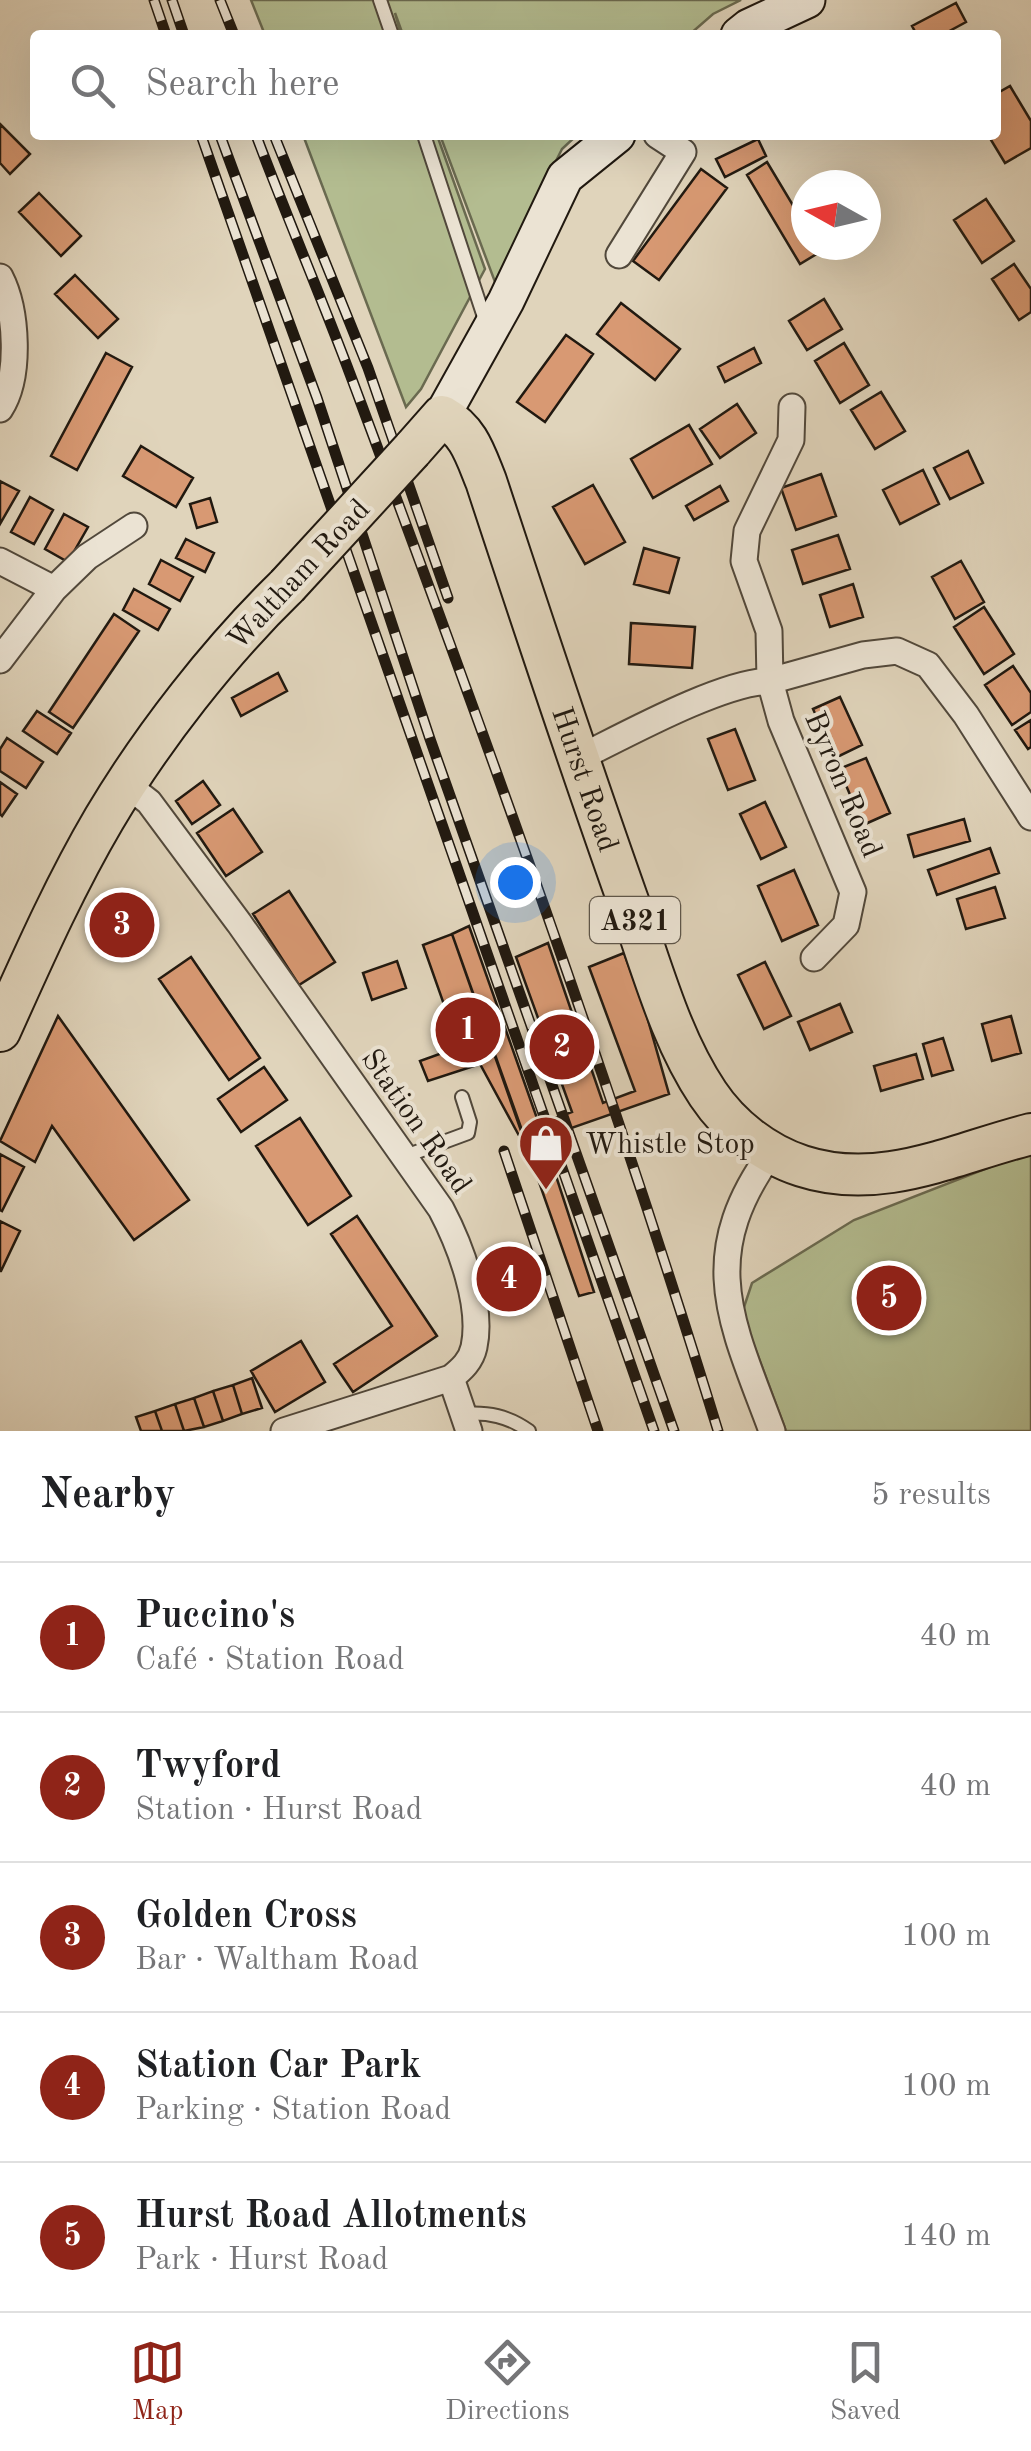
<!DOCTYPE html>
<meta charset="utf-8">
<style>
:root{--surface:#fff;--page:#f6f6f6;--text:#202124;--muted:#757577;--line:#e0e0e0;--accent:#8f2418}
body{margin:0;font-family:"Old Standard TT",serif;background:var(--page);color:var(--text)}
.compass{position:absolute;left:791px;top:170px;width:90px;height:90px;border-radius:50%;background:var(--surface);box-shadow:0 10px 40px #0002;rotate:278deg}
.you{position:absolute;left:515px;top:882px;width:35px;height:35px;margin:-25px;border:8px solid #fff;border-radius:50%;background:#1a73e8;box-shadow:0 0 0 15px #1a73e833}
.badge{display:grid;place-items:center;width:65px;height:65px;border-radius:50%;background:var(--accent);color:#fff;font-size:32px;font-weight:700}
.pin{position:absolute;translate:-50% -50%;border:5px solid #fff;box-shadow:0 2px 10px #0006}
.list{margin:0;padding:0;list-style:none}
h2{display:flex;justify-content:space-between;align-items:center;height:130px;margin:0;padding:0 40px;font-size:42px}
h2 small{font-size:32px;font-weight:400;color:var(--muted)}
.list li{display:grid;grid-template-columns:65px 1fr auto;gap:30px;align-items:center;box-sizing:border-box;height:150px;padding:0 40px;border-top:2px solid var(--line)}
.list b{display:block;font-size:38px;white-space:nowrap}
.list p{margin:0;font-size:32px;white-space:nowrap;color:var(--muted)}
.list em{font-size:32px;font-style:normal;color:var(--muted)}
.icon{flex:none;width:55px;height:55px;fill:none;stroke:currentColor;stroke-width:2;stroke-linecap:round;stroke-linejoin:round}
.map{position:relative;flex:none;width:1031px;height:1431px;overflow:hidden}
.search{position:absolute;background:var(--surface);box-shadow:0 10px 40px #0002;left:30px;right:30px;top:30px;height:110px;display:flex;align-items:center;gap:25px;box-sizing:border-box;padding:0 35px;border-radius:10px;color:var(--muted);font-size:38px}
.sheet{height:880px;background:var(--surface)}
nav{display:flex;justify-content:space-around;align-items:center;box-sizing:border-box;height:140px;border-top:2px solid var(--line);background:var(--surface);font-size:28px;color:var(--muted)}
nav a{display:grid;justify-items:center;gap:5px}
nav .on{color:var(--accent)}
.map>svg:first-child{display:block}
.green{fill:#b3bc90;stroke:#6a6a50;stroke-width:2.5}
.building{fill:#d89973;stroke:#211910;stroke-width:2.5}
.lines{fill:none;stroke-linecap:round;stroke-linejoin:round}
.lane-casing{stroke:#51483b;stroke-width:16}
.street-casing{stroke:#51483b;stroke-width:29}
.secondary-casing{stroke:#211910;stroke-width:39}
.primary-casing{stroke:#211910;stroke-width:44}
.lane{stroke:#ebe3d3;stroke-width:12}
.street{stroke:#ebe3d3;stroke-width:25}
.secondary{stroke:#ebe3d3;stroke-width:35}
.primary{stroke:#e0d4bb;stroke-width:40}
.rail-casing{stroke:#211910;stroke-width:11}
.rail{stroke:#ebe3d3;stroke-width:8;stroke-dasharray:22;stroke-linecap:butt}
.primary-bridge-casing{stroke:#211910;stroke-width:44;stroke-linecap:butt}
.primary-bridge{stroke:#e0d4bb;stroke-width:40}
.labels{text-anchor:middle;stroke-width:8;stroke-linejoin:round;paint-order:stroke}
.shield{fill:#ebe3d3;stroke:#5e564a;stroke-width:2.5}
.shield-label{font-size:28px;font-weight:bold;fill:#211910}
.street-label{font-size:30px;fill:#211910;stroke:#ebe3d3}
.poi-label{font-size:30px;fill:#211910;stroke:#ebe3d3;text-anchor:start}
</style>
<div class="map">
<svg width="1031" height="1431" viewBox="0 0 1031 1431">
<rect width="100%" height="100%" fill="#e0d4bb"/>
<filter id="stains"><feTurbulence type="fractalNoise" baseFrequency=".002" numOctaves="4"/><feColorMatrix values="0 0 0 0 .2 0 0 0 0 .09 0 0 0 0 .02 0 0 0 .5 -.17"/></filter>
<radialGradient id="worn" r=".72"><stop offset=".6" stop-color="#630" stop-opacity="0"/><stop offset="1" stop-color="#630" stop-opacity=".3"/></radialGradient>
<!-- green -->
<path class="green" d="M251,0H741L713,14L689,35H403L395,13L401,35H265Z
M303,135H437L485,269L421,389L406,407Z
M440,135H577L562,149L495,282Z
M1031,1151V1431H786L742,1313L752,1283L854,1220Z"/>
<!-- building -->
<path class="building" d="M956,3L966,22L942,35H917L912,26Z
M1010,86L1031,121V148L1005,163L988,135H996V94Z
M0,124L30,154L10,174L0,163Z
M758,139L766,156L725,177L716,159Z
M767,162L806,227V245H817L820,252L800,264L747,175Z
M701,169L727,188L659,280L633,261Z
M39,193L81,236L61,256L19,212Z
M986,199L1014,241L982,263L954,220Z
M1014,264L1031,289V312L1019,320L992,279Z
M75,275L118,319L98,338L55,294Z
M824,299L842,329L807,350L789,321Z
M621,303L680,349L655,380L597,334Z
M566,335L593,354L545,422L517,402Z
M844,343L869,385L840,403L815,361Z
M754,348L761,363L725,382L718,367Z
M106,353L132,367L77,470L51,456Z
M881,392L905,431L875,449L851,410Z
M737,404L756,433L720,458L700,429Z
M689,425L712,464L653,498L631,459Z
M141,446L193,478L176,507L123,476Z
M968,451L983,483L950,499L934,468Z
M923,470L939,504L900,524L883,490Z
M821,474L836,516L796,530L781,488Z
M0,481L19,491L0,524Z
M593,485L625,542L585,564L553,507Z
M720,486L728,501L694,520L686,506Z
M30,497L53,510L34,544L11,532Z
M210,498L217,522L197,528L190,504Z
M64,514L88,527L68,562L45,549Z
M838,535L850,569L803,584L792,550Z
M186,539L214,553L205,572L176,558Z
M644,548L679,558L669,593L634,584Z
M161,560L193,577L180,601L149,584Z
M961,561L984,602L955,619L932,577Z
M853,584L863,617L830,627L820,595Z
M134,589L170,609L158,630L123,610Z
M984,607L1014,654L984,674L954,627Z
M114,614L139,631L73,728L49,712Z
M631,623L695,627L692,668L629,664Z
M1013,666L1031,693V712L1012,725L985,685Z
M278,673L287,691L241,716L232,698Z
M840,697L862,745L835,758L813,709Z
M37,711L71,733L57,754L23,731Z
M1031,720V747L1028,749L1015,730Z
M735,729L755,780L728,790L708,739Z
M7,738L43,762L26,788L0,771V749Z
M866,758L890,813L863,825L839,769Z
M203,781L220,805L192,824L176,801Z
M0,782L17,794L2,816L0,814Z
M765,802L786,847L761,859L740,814Z
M233,809L262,852L226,876L197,833Z
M964,819L970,841L914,857L908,835Z
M990,848L999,873L937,895L928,870Z
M794,870L818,925L782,941L758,886Z
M995,887L1005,918L966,929L957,899Z
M120,891L154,916L123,959L89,934Z
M289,891L335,962L299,985L253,914Z
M469,926L539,1124L594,1292L579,1296L452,934Z
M452,934L529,1150L535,1165L480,1064L428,1081L420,1061L459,1047L423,945Z
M548,943L603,1103L635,1091L589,967L624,953L646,1013L669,1094L543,1138L539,1124L572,1112L516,957Z
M191,957L260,1058L229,1080L159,979Z
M397,961L406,988L372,1000L363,973Z
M765,962L791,1016L764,1029L738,975Z
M840,1004L852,1032L810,1050L798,1022Z
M58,1016L189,1200L134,1240L52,1126L35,1162L0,1141Z
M1011,1016L1021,1053L992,1061L982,1024Z
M943,1038L953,1070L932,1076L923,1044Z
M916,1054L923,1079L881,1091L874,1066Z
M264,1067L287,1100L241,1132L218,1099Z
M300,1118L351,1196L308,1225L256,1146Z
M0,1154L24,1167L2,1211L0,1210Z
M357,1216L437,1336L353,1392L334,1364L392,1326L331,1234Z
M0,1221L20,1231L1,1271H0Z
M301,1341L325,1382L275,1412L251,1371Z
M252,1378L262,1408L242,1414L233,1385Z
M233,1385L242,1414L223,1421L213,1391Z
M213,1391L223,1421L204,1427L194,1398Z
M194,1398L204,1427L184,1431L175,1404Z
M175,1404L184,1431H162L155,1411Z
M155,1411L162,1431H141L136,1417Z"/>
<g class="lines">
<!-- lane casing -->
<g class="lane-casing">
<path id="lane" d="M380,0L392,35
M424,135L486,323
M403,1157L468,1133L470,1122L462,1097
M463,1414C488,1412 508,1416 529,1431"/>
</g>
<!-- street casing -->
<g class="street-casing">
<path id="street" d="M619,255L683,152L657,135
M0,277C17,310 21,377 0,409
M792,407L791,440L747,531L744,561L769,631L770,681L863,655L897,651L928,665L966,715L1031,817
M0,561L54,589
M0,660L54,589L87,557L134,526
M577,759C624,736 721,682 770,681L781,721L853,892L846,925L814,958
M126,784L149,802L239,923L441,1209C460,1245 483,1305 474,1347C471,1361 462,1369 451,1378L284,1431
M771,1153C695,1258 732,1323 772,1431
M451,1378L469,1431"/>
</g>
<!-- secondary casing -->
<g class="secondary-casing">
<path id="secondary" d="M739,35L749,27L807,0
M442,416L506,301L565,177L617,135"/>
</g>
<!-- primary casing -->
<g class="primary-casing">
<g id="primary">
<path id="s1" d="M412,450L442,416C469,431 475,454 486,481C532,621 578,760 627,898C651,963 669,1036 708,1094C730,1127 765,1154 802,1166C882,1192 955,1153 1031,1134"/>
<path d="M0,1031C32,960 64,887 104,819C152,738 220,651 287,586"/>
</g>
</g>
<!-- lane -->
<use href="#lane" class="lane"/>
<!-- street -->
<use href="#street" class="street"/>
<!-- secondary -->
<use href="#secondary" class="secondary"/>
<!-- primary -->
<use href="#primary" class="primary"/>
<!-- rail casing -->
<g class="rail-casing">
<path id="rail" d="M154,0L166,35
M172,0L184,35
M220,0L234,35
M201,135L654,1431
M220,135L317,398L430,739L674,1431
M256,135C286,215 320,294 350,374C481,724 608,1074 718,1431
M274,135L368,368L448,598
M504,1151L598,1431"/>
</g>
<!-- rail -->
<use href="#rail" class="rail"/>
<!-- primary-bridge casing -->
<g class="primary-bridge-casing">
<path id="primary-bridge" d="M287,586L412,450"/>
</g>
<!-- primary-bridge -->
<use href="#primary-bridge" class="primary-bridge"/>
</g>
<!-- icons -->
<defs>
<g id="shop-pin" transform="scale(2.875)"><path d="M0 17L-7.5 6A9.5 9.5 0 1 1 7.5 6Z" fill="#8f2418" stroke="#ebe3d3"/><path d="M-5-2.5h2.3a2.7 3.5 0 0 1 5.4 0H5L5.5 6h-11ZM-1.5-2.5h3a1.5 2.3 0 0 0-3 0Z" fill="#fff"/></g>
</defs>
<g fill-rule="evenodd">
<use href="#shop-pin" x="546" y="1143"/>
</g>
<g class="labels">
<!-- shield labels -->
<rect class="shield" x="590" y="897" width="90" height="46" rx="8"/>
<g class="shield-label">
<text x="635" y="930">A321</text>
</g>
<!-- street labels -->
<g class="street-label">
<text transform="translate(298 574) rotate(-47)" y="10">Waltham Road</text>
<text dy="10" stroke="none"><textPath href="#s1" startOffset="440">Hurst Road</textPath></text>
<text transform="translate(844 784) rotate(67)" y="10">Byron Road</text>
<text transform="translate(417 1121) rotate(55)" y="10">Station Road</text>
</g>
<!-- poi labels -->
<g class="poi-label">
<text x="585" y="1153">Whistle Stop</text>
</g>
</g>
<rect width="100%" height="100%" filter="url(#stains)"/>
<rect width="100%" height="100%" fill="url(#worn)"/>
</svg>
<svg class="compass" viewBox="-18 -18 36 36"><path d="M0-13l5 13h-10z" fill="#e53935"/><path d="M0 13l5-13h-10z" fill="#757577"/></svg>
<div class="you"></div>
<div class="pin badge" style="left:468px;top:1030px">1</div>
<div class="pin badge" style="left:562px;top:1047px">2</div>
<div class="pin badge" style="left:122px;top:925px">3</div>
<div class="pin badge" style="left:509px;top:1279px">4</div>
<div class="pin badge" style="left:889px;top:1298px">5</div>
<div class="search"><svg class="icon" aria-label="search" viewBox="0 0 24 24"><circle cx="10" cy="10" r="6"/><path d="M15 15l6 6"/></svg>Search here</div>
</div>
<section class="sheet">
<h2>Nearby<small>5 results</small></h2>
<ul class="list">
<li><span class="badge">1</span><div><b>Puccino's</b><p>Café · Station Road</p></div><em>40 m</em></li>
<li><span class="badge">2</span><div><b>Twyford</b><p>Station · Hurst Road</p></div><em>40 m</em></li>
<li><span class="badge">3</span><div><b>Golden Cross</b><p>Bar · Waltham Road</p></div><em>100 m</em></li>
<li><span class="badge">4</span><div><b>Station Car Park</b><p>Parking · Station Road</p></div><em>100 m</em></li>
<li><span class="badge">5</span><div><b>Hurst Road Allotments</b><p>Park · Hurst Road</p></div><em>140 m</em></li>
</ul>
</section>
<nav>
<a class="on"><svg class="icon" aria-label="map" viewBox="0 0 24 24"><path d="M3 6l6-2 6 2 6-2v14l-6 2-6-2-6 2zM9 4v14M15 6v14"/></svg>Map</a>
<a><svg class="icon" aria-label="directions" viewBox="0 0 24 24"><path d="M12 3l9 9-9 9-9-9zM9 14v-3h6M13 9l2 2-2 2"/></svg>Directions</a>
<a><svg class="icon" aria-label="saved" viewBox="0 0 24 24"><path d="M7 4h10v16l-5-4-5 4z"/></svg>Saved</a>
</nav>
